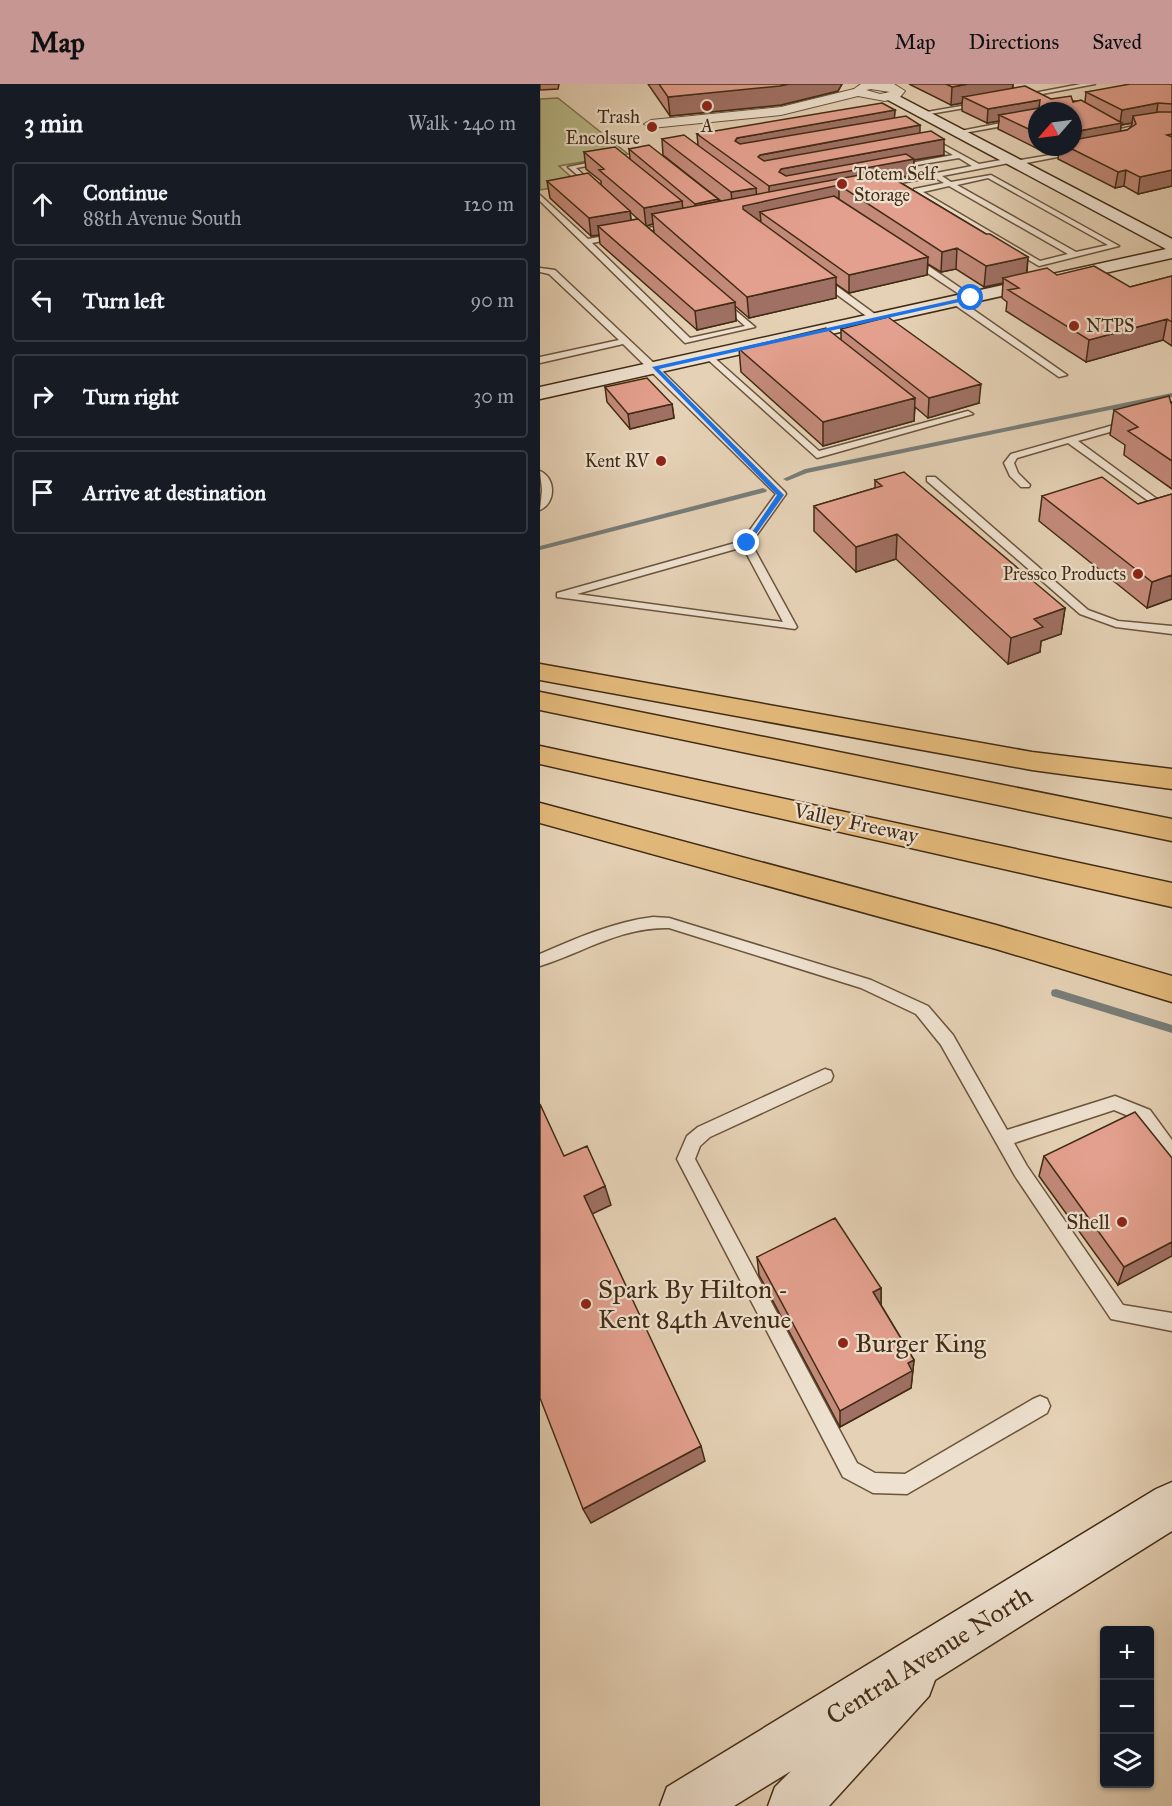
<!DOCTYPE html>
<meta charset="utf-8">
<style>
:root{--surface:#171b24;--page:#20242c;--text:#f1f3f6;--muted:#9ea1a6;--line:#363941;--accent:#c59692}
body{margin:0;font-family:"IM FELL Great Primer",serif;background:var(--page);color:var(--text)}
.controls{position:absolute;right:18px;bottom:18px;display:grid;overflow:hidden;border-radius:6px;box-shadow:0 2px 4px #0004}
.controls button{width:54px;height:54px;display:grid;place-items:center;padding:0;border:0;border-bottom:2px solid var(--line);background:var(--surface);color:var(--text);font:30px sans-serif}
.compass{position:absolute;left:488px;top:18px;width:54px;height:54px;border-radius:50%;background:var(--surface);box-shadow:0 2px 4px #0004;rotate:242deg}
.stop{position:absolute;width:18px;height:18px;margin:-14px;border:4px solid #1a73e8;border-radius:50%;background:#fff}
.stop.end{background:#1a73e8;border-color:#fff;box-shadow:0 2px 6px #0008}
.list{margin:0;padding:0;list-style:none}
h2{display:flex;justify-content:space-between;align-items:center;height:78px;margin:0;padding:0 24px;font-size:26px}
h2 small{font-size:20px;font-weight:400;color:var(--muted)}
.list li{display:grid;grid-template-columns:39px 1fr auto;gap:18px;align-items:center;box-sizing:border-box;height:84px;margin:0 12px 12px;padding:0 12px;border:2px solid var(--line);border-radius:6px}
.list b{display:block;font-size:22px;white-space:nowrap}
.list p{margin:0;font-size:20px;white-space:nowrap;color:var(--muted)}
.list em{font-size:20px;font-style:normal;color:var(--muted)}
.icon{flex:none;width:33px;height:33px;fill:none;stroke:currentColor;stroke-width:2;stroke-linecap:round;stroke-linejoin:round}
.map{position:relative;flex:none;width:632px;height:1722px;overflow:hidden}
header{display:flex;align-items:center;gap:36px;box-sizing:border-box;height:84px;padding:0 30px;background:var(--accent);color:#111}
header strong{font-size:28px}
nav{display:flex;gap:33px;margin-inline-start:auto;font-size:21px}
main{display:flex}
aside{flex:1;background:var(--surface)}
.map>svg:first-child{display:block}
.green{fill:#baba8a;stroke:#7e724f;stroke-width:1.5}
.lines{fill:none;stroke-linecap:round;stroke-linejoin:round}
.stream{fill:#787d78;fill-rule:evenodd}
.lane-casing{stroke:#6b543c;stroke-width:3}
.street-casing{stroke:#6b543c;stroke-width:2}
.secondary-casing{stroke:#422b14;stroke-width:3}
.highway-casing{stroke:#422b14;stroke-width:3}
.lane{fill:#eee1cf;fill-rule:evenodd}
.street{fill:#eee1cf;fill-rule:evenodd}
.secondary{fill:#eee1cf;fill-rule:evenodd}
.highway{fill:#e2b87a;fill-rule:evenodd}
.wall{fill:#c38a7a;stroke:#422b14;stroke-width:1.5;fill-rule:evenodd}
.shaded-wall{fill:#9f7063;stroke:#422b14;stroke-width:1.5}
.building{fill:#e3a08e;stroke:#422b14;stroke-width:1.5}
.route{fill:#1a73e8}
.poi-dot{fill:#8f2418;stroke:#eee1cf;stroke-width:2}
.labels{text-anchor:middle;stroke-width:4.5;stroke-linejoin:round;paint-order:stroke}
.far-poi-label{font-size:18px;fill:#422b14;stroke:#eee1cf;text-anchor:end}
.street-label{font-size:21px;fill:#422b14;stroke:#eee1cf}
.poi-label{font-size:21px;fill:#422b14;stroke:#eee1cf;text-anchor:end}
.near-poi-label{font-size:26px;fill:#422b14;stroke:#eee1cf;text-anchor:start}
.near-street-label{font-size:26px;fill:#422b14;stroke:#eee1cf}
</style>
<header>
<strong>Map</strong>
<nav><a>Map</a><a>Directions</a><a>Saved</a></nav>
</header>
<main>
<aside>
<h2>3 min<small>Walk · 240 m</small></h2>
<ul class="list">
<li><svg class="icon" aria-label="ahead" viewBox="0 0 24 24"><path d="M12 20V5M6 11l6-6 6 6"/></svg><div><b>Continue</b><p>88th Avenue South</p></div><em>120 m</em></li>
<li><svg class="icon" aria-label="left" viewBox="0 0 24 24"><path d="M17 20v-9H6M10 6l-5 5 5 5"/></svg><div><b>Turn left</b></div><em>90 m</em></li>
<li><svg class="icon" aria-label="right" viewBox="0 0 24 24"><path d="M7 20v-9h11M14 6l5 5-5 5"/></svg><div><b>Turn right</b></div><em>30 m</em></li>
<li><svg class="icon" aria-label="arrive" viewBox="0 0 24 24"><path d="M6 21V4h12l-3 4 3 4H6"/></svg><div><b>Arrive at destination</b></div></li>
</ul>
</aside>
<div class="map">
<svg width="632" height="1722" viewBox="0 0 632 1722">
<rect width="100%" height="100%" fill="#e5d1b5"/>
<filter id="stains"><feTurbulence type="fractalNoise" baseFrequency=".00333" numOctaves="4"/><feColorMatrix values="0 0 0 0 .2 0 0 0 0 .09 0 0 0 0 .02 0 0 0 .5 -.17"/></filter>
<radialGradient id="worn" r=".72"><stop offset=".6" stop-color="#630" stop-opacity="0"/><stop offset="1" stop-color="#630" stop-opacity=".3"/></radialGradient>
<!-- green -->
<path class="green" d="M18,14L88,70L19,82L38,99L0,106V15Z"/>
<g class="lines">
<!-- stream -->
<path class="stream" d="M632,309V313L267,389L247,397L243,395L265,385Z
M223,404L227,406L226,408L0,466V462Z
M516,905L632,941V949L512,912L511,909L512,906Z"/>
<!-- lane casing -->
<g class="lane-casing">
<path id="lane" d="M541,0H555L481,14L478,12Z
M444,18L442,21L384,31L381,29Z
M497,32V36L418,50L415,48Z
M616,37L632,38V42L616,41L579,48L576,46Z
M386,51L439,80L472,74L474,77L540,66L538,69L476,81L474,78L402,92L411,98L451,91L579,162L499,182L374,109V105L404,99L394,93L338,103L340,100L432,82L419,74L353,85L355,82L413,71L384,54ZM448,94L568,161L536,168L417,101ZM409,102L528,170L500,177L383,108Z
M67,75L69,78L36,84L56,102L54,105L28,83Z
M0,111L48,155L136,139L133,143L52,159L150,254L205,242L179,219L178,217L182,215L215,243L145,259L0,117Z
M371,172H374L435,214L428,216L368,176V172Z
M0,184L15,186L117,282L245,408L246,410L211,459L257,543L255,545L17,513V509L202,457L236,410L83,260L0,279V273L79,256L9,190L0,188ZM203,463L243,538L37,510Z
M277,192H283L339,233V237H333L277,196Z
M412,215H418L527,291L519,293L412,219Z
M169,269L279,367L428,327L433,330L277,374L166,274V270Z
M588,337L593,340L591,342L538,357L632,426V434L528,359L477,374L474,379L478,389L490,401L489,403H481L470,392L464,379L471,370Z
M0,387C16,394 16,419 0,426L2,406Z
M387,393H395L548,526L578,537L632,542V550L576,543L540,530L387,397Z
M113,833L129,834L331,896L388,922L413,951L467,1046L575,1012L610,1026L632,1056V1076L626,1074L598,1036L574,1026L474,1059L487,1082L583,1221L632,1229V1247L571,1235L475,1092L401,961L376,930L321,904L129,844C81,843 44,868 0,882V870C37,854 73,838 113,833Z
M285,985L291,987L293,992L291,997L170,1053L160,1062L155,1075L317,1379L335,1389L365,1390L493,1315L500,1312L507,1315L510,1322L507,1329L367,1410L333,1409L303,1393L137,1075L147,1052L158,1043Z"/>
</g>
<!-- street casing -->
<g class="street-casing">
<path id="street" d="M321,0H354L365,7L360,13L345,17L318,12L241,31L111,44L104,40L111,36L241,23L314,5ZM331,5L350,8L340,10L326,6Z"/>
</g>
<!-- secondary casing -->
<g class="secondary-casing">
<path id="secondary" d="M351,8L632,155V174L0,315V303L626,165L346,15L344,12L346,9Z
M632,1398V1447L395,1596L389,1612L289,1722H228L235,1703L251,1687L194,1722H120L127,1703L616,1405Z"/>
</g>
<!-- highway casing -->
<g class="highway-casing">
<path id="highway" d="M0,580L492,668L632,685V705L492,686L0,596Z
M0,608L632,735V757L0,626Z
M0,662L632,799V823L0,680Z
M0,719L456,841L632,892V918L456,865L0,739Z"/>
</g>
<!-- lane -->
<use href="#lane" class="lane"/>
<!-- street -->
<use href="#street" class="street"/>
<!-- secondary -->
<use href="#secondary" class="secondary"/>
<!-- highway -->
<use href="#highway" class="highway"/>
</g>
<!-- wall -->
<path class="wall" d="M0,0H19L18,5L0,6Z
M108,0H302L298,7L241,21L130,32Z
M369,0H473V4L511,15L545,18L546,8L632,0V102L598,110L584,102L575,104L518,75L519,66L504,68L458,45L459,37L447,39L422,27V19L411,21ZM497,27L533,63H497ZM592,39L591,43L587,46L580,47L581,41Z
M355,26L354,34L380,49L404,71L374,76L373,91L354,95L446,150L488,173L487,189L517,191L590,203L632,192V262L623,256L546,278L466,227L467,218L462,214L463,199L444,203L416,185L401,188L388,180L387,191L309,209L296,200V214L209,234L195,222L196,237L157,246L60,160L59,151L51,152L10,114L7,97L61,102V97L46,85L44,68L90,75L89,65L178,117H181L123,71L122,55L158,61L157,50ZM90,128L98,135L91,136ZM113,140L114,148L106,142Z
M301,245L439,319L388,334L375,323L374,337L283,362L201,288L199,265L301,255Z
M65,303L132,320L134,334L90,345L67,318Z
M632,318V405L584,371L585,361L570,351L574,326Z
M335,396L525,524L521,550L501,557L500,568L468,580L356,475L316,488L274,447V422L335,404Z
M632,410V515L607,524L499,437L502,412L598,420Z
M504,1072L632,1074L578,1201L499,1092Z
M217,1173L341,1204V1221L374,1276L371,1304L300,1343L219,1191Z"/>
<!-- shaded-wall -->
<path class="shaded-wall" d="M249,0H302L298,7L241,21L130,32L128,13Z
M428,0H473L472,10L423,13L422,19L411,21L412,3Z
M500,16L499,27L459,31V37L447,39L448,25Z
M618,19L616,35L593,32L592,39L581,41L580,53L533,63V48L580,39L582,26Z
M355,26L354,41L196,72L195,57L197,54Z
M380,41V57L219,89L218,73L220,71Z
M404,55V71L374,76L373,91L303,104L299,101V121L220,128L221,138L193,126L191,108L216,104L217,119L229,116V102L241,85Z
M505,63H519V66L504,68Z
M586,86L584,102L575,104L578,88Z
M632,86V102L598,110L600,93Z
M178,115L179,128L157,133L155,120Z
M142,117L144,135L112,130L113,140L106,142L104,124Z
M90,127L92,145L58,142L59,151L51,152L49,134Z
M417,164L416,185L401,188L402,168Z
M388,173L387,191L309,209V191Z
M488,173L486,193L463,194V199L444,203L446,182Z
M296,193V214L209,234L207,213Z
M195,218L196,237L157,246L155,227Z
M627,235L623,256L546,278L549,256Z
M441,300L439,319L388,334L389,314Z
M375,314L374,337L283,362V338Z
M132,320L134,334L90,345L88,330Z
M357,450L356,475L316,488V463Z
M632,491V515L607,524L612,498Z
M525,524L521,550L501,557L500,568L468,580L471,554L494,535Z
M65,1102L71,1121L50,1131L44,1112Z
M632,1158V1172L578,1201L584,1183Z
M341,1204V1222L333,1208Z
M374,1276L371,1304L300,1343V1327L368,1279Z
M161,1362L165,1377L51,1439L43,1425Z"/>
<!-- building -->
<path class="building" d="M119,0H249L240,2L128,13Z
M406,0H428L412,3Z
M590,0H632V20L618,19L582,26L546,8Z
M485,2L511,15L531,12L533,18L541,16L582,39L533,48V27H497V49L459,31L499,24L500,16L448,25L423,13Z
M342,19L355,26L197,54L195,57L200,60L366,32L380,41L220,71L218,73L224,77L391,47L404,55L241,85L239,88L246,92L366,70L374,75L229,102L157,50Z
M619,28H632V50L627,51L632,53V86L600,93L586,86L578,88L528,63H533V56L587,46L596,40L593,32Z
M144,51L216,104L191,108L122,55Z
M109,61L178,115L155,120L89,65Z
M75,63L142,117L104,124L59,86L64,85L44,68Z
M341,87L446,150H450L488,173L446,182L417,164L402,168L299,101L203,122V125L296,193L207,213L112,130Z
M48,89L90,127L49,134L7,97Z
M294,112L388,173L309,191L220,128Z
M98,135L195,218L155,227L58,142Z
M554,182L590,203L632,192V238L627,235L549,256L468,206L479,204L463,194L507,184L517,191Z
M348,233L441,300L389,314L301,245Z
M286,244L375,314L283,338L199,265Z
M107,294L132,320L88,330L65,303Z
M629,312L631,319L632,318V377L588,347L598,343L574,326Z
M364,388L525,524L494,535L503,543L471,554L357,450L316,463L274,422L342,402L335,396Z
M562,393L598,420L632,410V491L612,498L502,412Z
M0,1020L24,1072L47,1062L65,1102L44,1112L161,1362L43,1425L0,1314Z
M595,1028L632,1074V1158L584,1183L504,1072Z
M295,1134L341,1204L333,1208L374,1276L368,1279L372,1287L300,1327L217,1173Z"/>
<!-- route -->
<path class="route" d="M431,212L433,215L119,285L244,411L209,460H204L237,411L112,283Z"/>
<!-- markers -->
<g class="poi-dot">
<circle cx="167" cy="22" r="6"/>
<circle cx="112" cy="43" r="6"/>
<circle cx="302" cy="100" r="6"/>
<circle cx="534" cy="242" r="6"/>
<circle cx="121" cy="377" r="6"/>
<circle cx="598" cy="490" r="6"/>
<circle cx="582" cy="1138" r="6"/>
<circle cx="46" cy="1220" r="6"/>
<circle cx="303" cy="1259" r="6"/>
</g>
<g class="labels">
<!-- far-poi labels -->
<g class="far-poi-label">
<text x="100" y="39">Trash<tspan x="100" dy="21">Encolsure</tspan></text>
<text x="167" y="48" text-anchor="middle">A</text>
<text x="314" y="96" text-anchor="start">Totem Self<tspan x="314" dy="21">Storage</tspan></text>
<text x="546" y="248" text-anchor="start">NTPS</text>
<text x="109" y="383">Kent RV</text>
<text x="586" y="496">Pressco Products</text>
</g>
<!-- street labels -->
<g class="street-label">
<text transform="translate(316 739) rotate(12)" y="7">Valley Freeway</text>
</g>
<!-- poi labels -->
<g class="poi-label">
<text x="570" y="1145">Shell</text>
</g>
<!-- near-poi labels -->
<g class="near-poi-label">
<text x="58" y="1214">Spark By Hilton -<tspan x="58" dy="30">Kent 84th Avenue</tspan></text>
<text x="315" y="1268">Burger King</text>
</g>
<!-- near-street labels -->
<g class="near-street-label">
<text transform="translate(389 1571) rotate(-32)" y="9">Central Avenue North</text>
</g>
</g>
<rect width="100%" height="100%" filter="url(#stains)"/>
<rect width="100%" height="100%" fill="url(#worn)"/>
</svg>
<div class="controls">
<button>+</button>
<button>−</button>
<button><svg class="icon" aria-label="layers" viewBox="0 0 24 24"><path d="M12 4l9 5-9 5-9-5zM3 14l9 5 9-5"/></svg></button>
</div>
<svg class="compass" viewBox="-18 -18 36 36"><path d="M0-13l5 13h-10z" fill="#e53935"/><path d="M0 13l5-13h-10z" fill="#9ea1a6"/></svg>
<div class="stop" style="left:431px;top:214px"></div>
<div class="stop end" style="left:207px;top:459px"></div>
</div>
</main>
